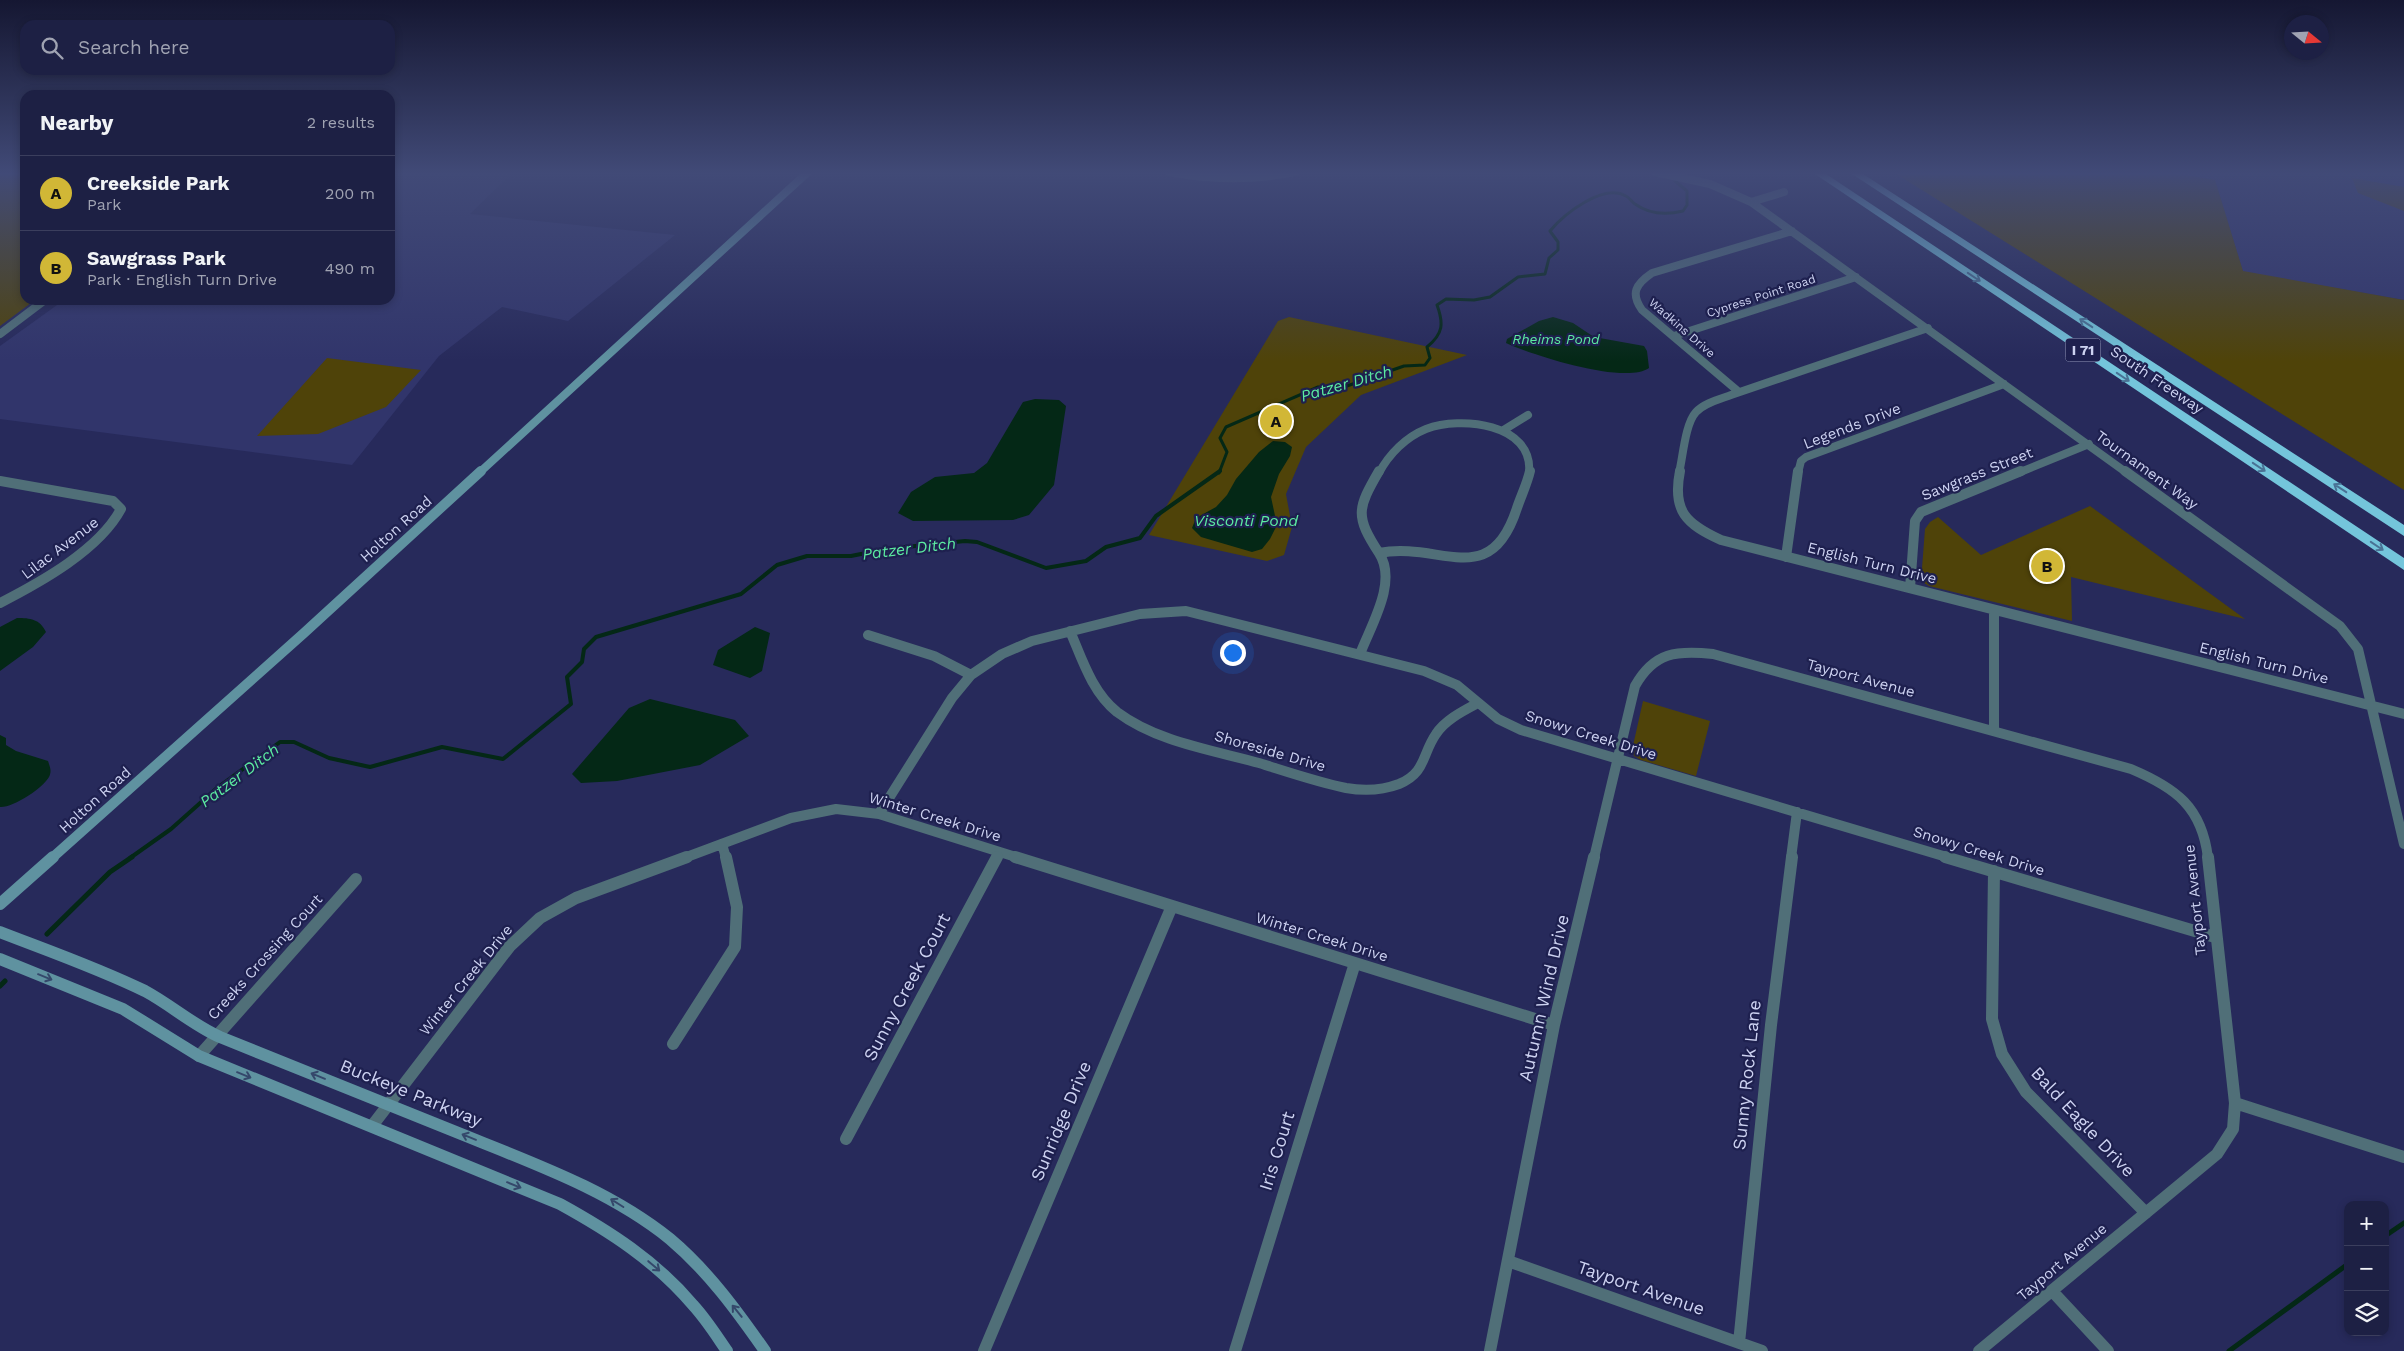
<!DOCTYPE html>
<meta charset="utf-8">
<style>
:root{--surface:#1d2044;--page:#2a2d4f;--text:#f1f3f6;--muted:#a0a3b2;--line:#3b3e5d;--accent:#d1b736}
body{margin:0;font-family:"Work Sans",sans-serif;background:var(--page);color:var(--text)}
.controls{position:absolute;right:15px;bottom:15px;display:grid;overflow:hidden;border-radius:10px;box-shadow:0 2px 8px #0003}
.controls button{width:45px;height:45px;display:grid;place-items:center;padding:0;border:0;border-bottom:1px solid var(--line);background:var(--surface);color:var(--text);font:25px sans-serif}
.compass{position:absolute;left:2284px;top:15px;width:45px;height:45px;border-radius:50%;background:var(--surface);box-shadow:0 2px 8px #0003;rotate:108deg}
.you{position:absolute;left:1232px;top:652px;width:18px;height:18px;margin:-12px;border:4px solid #fff;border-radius:50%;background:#1a73e8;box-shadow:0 0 0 8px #1a73e833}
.badge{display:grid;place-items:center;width:32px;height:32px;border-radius:50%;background:var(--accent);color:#111;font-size:16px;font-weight:700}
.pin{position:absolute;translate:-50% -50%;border:2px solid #fff;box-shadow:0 1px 5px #0006}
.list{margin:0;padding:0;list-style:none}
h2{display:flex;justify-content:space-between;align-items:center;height:65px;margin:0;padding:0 20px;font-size:21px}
h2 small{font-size:16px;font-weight:400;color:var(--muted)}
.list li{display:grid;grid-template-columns:32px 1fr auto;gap:15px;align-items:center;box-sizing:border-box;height:75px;padding:0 20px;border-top:1px solid var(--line)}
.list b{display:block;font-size:19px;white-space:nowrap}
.list p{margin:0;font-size:16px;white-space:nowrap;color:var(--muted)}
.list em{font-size:16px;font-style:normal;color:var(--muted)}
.icon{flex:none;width:28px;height:28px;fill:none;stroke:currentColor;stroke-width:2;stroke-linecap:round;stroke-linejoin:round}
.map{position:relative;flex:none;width:2404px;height:1351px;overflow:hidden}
.search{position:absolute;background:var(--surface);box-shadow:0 2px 8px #0003;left:20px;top:20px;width:375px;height:55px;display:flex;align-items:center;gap:12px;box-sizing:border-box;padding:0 18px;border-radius:15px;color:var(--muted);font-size:19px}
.panel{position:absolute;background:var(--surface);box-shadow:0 2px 8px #0003;left:20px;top:90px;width:375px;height:215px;border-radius:15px}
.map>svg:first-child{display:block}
.built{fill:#31356b}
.green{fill:#4f4309}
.water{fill:#042816}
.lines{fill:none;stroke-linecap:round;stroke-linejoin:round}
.stream-far2{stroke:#042816;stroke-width:3}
.stream-far1{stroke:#042816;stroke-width:4}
.stream{stroke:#042816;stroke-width:5}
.street-far2{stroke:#506f78;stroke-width:8}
.street-far1{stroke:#506f78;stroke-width:10}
.street{stroke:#506f78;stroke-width:12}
.secondary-far2{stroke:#5f92a0;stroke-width:8}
.secondary-far1{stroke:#5f92a0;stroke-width:10}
.secondary{stroke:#5f92a0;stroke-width:12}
.highway{fill:#74c5db;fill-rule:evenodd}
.oneway{stroke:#497295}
.oneway2{stroke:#35486b}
.labels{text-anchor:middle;stroke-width:4.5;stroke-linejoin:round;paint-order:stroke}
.far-street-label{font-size:12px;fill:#cdd2f1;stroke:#1e204f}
.far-water-label{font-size:14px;font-style:italic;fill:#5ceba1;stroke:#1e204f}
.shield{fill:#1e204f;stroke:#989dc0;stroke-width:1}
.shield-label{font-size:14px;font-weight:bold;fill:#cdd2f1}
.street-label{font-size:15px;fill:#cdd2f1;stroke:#1e204f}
.water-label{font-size:16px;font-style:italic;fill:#5ceba1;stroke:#1e204f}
.near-street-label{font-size:18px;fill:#cdd2f1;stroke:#1e204f}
</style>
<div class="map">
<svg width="2404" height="1351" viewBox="0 0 2404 1351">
<rect width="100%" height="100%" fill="#272a5b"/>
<!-- built -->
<path class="built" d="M390,172H513L470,214L675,235L568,321L502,307L439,356L352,465L0,419V346L64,300H390Z
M2166,172H2404V300L2243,272L2215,180Z"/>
<!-- green -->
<path class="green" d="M0,172H25V300H35L0,326Z
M1893,172H2166L2215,180L2243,271L2404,300V490Z
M2352,178L2404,187V211L2358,193Z
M1289,317L1467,355L1361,395L1306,447L1286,494L1292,527L1284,555L1267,561L1149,535L1278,321Z
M327,358L421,370L386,407L318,434L257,436Z
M2090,506L2245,619L2071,577L2072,621L1929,586L1921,581L1925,529L1930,522L1938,517L1981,555Z
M1643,701L1710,721L1696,776L1641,760L1634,756L1632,750Z"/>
<!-- water -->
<path class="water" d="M1553,317L1573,323L1594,337L1644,346L1647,351L1649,368C1625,385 1532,355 1506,343L1507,339L1539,321Z
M1035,399L1059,400L1066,406L1054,485L1029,515L1013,520L913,521L898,513L911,492L935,477L974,473L987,463L1023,402Z
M1273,441L1285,442L1292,447L1290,456L1279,474L1271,497L1277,525L1270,539L1262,549L1252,552L1201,537L1192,528L1196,518L1216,507L1227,495L1236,479L1259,452Z
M17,618C30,618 40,619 46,632L33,647L0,671V627Z
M755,627L770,633L762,671L750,678L713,665L718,650Z
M650,699L735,720L749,736L700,765L617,781L581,783L572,774L629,708Z
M0,735L6,738V745L16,751L48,761C50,767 52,771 49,777C43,788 13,808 0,807Z"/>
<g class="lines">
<!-- stream-far2 -->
<path class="stream-far2" d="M1219,473L1227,452L1220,438L1226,427L1318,387H1344L1404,366L1425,365L1430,358L1427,347C1443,334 1444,324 1437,305L1446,299L1474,300L1490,297L1518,277L1545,274L1549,258L1558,250V242L1550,231C1564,214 1603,183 1626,196C1630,198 1632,202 1635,204C1649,214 1667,215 1683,211L1687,205V191L1675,181"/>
<!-- stream-far1 -->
<path class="stream-far1" d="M130,858L171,829L217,788L280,742H294L329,758L370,767L442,747L503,759L571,704L567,677L582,662L584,649L596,637L741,594L777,565L807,556H851L886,549L965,541L977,542L1046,568L1086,561L1106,547L1140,538L1156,516L1220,471"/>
<!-- stream -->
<path class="stream" d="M47,934L110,872L132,857
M0,986L5,981
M2385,1236L2404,1223
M2229,1351L2348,1264"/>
<!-- street-far2 -->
<path class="street-far2" d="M1169,172C1212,180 1252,181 1295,172
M1655,172L1710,184L1751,202L2127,473
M1751,202L1784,192
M0,334L45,300
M1674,336L1856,277
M1739,392L1642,310C1630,293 1636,284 1652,273L1792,231
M1502,431L1528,415
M1379,473C1389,454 1406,437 1426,429C1460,416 1534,423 1529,473
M1679,473C1683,457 1685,424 1696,412C1704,403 1720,399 1731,395L1928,328
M1798,473L1801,461L1806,457L2004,384
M2018,473L2089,444"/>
<!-- street-far1 -->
<path class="street-far1" d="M1680,471C1672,511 1686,524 1721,540L2404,714
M2125,471L2340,626L2358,649L2404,844
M0,481L113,501L121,509C99,550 41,582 0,603
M1379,553C1355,516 1357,509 1379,471
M1379,553C1441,541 1490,592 1517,508C1521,496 1527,484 1530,471
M1786,557L1798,471
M1910,588L1915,521L1921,512L2021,471
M1994,610V731
M1070,631C1082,659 1092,692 1117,712C1157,742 1212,750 1259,763C1288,772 1317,782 1346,788C1363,791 1383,790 1399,784C1426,773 1422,754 1436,734C1445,720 1463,711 1478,703
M868,635L934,656L971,675
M1360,654C1371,625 1398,582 1379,553
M879,814L952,698L971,675L1002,654L1032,641L1140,614L1186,611L1424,671L1457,685L1498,719L1521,730L1950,858
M722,844L726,858
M684,858L791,818L836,809L879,814L1019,858
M996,858L999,852
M1594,858L1635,686C1654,652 1677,650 1713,654L2131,769C2176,788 2202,807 2208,858
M1791,858L1797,812"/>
<!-- street -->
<path class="street" d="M1015,857L1554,1025
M1945,857L2215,937
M1994,871L1992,1019L2002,1054L2026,1092L2146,1213
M673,1044L735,947L737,907L726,857
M199,1056L356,879
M2235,1103L2404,1157
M372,1126L510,946L540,918L576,898L687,857
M846,1139L997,857
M1508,1261L1762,1351
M2053,1292L2108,1351
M1739,1343L1771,1025L1792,857
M984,1351L1172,906
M1235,1351L1355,963
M1490,1351L1554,1025L1594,857
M1979,1351L2217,1154L2233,1129L2235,1103L2208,857"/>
<!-- secondary-far2 -->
<path class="secondary-far2" d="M479,473L808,172"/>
<!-- secondary-far1 -->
<path class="secondary-far1" d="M52,858L304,633L481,471"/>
<!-- secondary -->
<path class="secondary" d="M0,904L53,857
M0,932C49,951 98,968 145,991C171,1005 193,1025 220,1037C305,1072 391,1105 476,1140C543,1167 613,1193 670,1239C708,1271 737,1311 765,1351
M0,959L123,1009L199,1056L560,1204C609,1231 656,1261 693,1305C706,1319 716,1335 727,1351"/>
<!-- highway -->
<path class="highway" d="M1812,172H1823L2404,558V570Z
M1849,172H1860L2404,525V536Z"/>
</g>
<!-- one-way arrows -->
<defs><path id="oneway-shaft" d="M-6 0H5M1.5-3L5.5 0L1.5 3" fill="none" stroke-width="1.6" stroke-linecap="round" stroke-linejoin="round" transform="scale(1.25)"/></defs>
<g class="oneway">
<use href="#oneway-shaft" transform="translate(1974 277) rotate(34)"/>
<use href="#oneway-shaft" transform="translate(2086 323) rotate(-147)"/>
<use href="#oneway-shaft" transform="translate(2123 377) rotate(34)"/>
<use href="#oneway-shaft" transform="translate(2259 467) rotate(34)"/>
<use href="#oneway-shaft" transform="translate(2340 488) rotate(-147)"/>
<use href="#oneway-shaft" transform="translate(2377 546) rotate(34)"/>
</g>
<g class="oneway2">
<use href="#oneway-shaft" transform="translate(45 977) rotate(22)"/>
<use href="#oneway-shaft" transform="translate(244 1075) rotate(22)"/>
<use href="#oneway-shaft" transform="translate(318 1076) rotate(-158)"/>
<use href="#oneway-shaft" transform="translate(469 1137) rotate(-158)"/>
<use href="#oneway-shaft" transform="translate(514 1185) rotate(22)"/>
<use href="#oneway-shaft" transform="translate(617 1203) rotate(-148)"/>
<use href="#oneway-shaft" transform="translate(654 1266) rotate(40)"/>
<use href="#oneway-shaft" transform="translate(737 1311) rotate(-129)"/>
</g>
<!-- sky -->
<linearGradient id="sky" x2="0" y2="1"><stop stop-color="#151732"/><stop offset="0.48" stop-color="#414a77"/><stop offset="1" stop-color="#414a77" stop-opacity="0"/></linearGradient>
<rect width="2404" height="361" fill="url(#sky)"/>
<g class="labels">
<!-- far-street labels -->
<g class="far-street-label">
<text transform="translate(1761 296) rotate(-18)" y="4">Cypress Point Road</text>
<text transform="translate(1682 328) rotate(41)" y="4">Wadkins Drive</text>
</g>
<!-- far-water labels -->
<g class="far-water-label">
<text x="1556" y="344">Rheims Pond</text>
</g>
<!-- shield labels -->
<rect class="shield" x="2065.5" y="338.5" width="35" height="23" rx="4"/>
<g class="shield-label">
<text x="2083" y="355">I 71</text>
</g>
<!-- street labels -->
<g class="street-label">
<text transform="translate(2157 380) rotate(34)" y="5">South Freeway</text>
<text transform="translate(1852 426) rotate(-21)" y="5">Legends Drive</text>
<text transform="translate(2147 470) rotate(36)" y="5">Tournament Way</text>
<text transform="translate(1977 474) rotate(-22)" y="5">Sawgrass Street</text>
<text transform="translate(396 529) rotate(-42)" y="5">Holton Road</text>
<text transform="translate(60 548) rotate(-37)" y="5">Lilac Avenue</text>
<text transform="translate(1872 563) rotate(14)" y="5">English Turn Drive</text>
<text transform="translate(2264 663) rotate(14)" y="5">English Turn Drive</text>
<text transform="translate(1861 678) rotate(15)" y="5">Tayport Avenue</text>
<text transform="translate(1591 735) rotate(17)" y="5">Snowy Creek Drive</text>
<text transform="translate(1270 751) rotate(16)" y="5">Shoreside Drive</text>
<text transform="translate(95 800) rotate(-42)" y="5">Holton Road</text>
<text transform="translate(935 817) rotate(17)" y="5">Winter Creek Drive</text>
<text transform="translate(1979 851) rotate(17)" y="5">Snowy Creek Drive</text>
<text transform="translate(2195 900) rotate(-96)" y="5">Tayport Avenue</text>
<text transform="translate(1322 937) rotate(17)" y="5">Winter Creek Drive</text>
<text transform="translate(265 957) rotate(-48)" y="5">Creeks Crossing Court</text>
<text transform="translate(466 980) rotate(-51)" y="5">Winter Creek Drive</text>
<text transform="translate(2062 1262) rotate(-40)" y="5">Tayport Avenue</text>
</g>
<!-- water labels -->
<g class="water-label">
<text transform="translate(1346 383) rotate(-16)" y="6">Patzer Ditch</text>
<text x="1246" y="526">Visconti Pond</text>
<text transform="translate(909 548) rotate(-7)" y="6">Patzer Ditch</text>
<text transform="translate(239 775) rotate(-37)" y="6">Patzer Ditch</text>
</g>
<!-- near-street labels -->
<g class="near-street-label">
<text transform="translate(907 987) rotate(-62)" y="6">Sunny Creek Court</text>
<text transform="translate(1544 998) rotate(-77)" y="6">Autumn Wind Drive</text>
<text transform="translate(1747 1075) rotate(-84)" y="6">Sunny Rock Lane</text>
<text transform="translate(411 1093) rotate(22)" y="6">Buckeye Parkway</text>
<text transform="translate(1061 1121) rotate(-67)" y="6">Sunridge Drive</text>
<text transform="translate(2083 1122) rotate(47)" y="6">Bald Eagle Drive</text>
<text transform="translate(1277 1151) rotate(-73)" y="6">Iris Court</text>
<text transform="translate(1641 1288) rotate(19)" y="6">Tayport Avenue</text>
</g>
</g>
</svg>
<div class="controls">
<button>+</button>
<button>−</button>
<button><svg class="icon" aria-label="layers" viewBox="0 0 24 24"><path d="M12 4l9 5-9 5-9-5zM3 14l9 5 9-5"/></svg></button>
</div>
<svg class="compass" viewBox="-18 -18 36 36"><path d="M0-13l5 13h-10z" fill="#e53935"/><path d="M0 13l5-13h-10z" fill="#a0a3b2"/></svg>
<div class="you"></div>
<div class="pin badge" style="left:1276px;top:421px">A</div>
<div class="pin badge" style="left:2047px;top:566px">B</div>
<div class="search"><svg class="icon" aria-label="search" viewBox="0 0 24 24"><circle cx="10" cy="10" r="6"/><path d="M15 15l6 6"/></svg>Search here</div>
<section class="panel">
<h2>Nearby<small>2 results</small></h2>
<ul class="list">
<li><span class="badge">A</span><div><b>Creekside Park</b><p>Park</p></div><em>200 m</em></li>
<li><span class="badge">B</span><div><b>Sawgrass Park</b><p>Park · English Turn Drive</p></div><em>490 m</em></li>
</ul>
</section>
</div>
